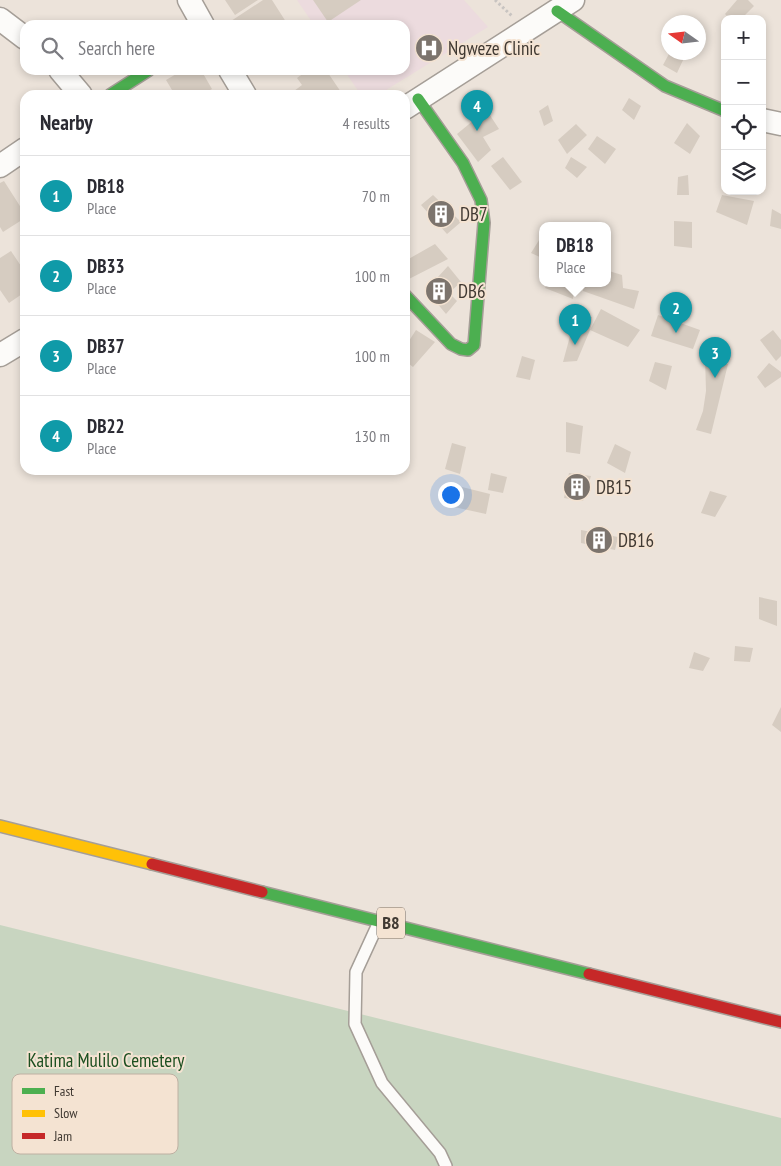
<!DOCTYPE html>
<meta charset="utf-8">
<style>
:root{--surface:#fff;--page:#f7f7f7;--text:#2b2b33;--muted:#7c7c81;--line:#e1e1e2;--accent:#0f766e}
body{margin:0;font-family:"PT Sans Narrow",sans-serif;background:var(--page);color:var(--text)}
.controls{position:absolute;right:15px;top:15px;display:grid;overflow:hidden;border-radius:10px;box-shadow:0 2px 8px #0003}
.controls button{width:45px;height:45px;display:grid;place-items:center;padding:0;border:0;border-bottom:1px solid var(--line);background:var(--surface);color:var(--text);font:25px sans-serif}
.compass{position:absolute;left:661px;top:15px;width:45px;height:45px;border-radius:50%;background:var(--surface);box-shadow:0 2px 8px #0003;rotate:284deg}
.you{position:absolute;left:450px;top:494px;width:18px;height:18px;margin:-12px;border:4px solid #fff;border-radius:50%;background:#1a73e8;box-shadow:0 0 0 8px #1a73e833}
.badge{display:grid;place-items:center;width:32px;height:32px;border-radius:50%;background:var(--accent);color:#fff;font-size:16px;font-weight:700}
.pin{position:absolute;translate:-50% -41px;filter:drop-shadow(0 1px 2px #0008)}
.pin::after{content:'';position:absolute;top:26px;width:18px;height:15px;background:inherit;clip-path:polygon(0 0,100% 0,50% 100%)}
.popup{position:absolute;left:539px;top:222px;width:72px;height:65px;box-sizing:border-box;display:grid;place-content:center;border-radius:10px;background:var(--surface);filter:drop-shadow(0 1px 4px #0005);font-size:16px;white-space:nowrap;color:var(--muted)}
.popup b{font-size:19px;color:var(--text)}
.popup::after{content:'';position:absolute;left:50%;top:100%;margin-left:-10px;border:10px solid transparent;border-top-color:var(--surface)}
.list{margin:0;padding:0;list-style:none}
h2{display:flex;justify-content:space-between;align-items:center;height:65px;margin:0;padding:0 20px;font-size:21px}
h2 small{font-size:16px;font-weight:400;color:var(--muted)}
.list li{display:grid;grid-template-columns:32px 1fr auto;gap:15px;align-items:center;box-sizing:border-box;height:80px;padding:0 20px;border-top:1px solid var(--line)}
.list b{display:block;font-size:19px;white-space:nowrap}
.list p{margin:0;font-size:16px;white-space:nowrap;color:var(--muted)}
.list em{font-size:16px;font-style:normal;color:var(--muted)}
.icon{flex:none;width:28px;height:28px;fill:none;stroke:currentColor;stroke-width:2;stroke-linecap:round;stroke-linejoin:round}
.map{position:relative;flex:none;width:781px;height:1166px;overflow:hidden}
.search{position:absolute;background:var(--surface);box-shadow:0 2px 8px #0003;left:20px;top:20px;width:390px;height:55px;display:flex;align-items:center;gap:12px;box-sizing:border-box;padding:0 18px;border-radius:15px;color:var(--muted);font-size:19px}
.panel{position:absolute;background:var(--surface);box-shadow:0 2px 8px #0003;left:20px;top:90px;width:390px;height:385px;border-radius:15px}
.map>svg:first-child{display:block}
.medical{fill:#ecdbde}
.green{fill:#c8d5c0}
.building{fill:#d6ccc1}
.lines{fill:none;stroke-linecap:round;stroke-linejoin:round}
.lane-casing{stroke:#a59e97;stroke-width:14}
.street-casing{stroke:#a59e97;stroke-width:25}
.fast-casing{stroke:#a59e97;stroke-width:14}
.slow-casing{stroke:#a59e97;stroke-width:14}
.jam-casing{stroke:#a59e97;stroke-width:14}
.path{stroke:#c8c4c1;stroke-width:3;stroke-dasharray:2.5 2.5;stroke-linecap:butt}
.lane{stroke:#fcfbf9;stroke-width:11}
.street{stroke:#fcfbf9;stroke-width:22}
.fast{stroke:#4caf50;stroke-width:11}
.slow{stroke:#ffc107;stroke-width:11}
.jam{stroke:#c62828;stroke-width:11}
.labels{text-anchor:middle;stroke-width:4;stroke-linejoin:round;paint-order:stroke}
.shield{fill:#f4e3d2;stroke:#766c62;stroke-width:1}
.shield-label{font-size:18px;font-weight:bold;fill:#403932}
.poi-label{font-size:19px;fill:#403932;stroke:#f4e3d2;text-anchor:start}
.park-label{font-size:19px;fill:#1c4f20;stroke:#f4e3d2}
.key{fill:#f4e3d2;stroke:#beb0a2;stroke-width:1}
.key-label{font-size:14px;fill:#403932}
</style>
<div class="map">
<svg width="781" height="1166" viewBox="0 0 781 1166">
<rect width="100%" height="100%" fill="#ece3da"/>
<!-- medical -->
<path class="medical" d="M297,0H464L488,27L378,95H361L344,70H405V25H314Z"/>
<!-- green -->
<path class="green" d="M0,925L781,1118V1166H0Z"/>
<!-- building -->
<path class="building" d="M225,0H258L235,15Z
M263,0H272L288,25H229L228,23Z
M313,0H361L328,22Z
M737,0H748L754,6L741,19H730L725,14Z
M670,52H677L684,58L677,73L663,65Z
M183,70H201L212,89L201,95H175L166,80Z
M308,70H326L343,95H297L294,91L302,85L297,78Z
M629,98L641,106L634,120L622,110Z
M480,100L499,129L483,137L491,150L478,162L457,134L474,120L468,115Z
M548,105L553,121L544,126L539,111Z
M687,123L700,136L690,154L674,143Z
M576,124L587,135L567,154L558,140Z
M597,136L616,149L605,164L588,149Z
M503,157L522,182L510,190L491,166Z
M571,157L587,167L577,178L565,168Z
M688,175L689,195H677L678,177Z
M4,181L25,214V218L3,232L0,227V183Z
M433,195L461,222L447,234L421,205Z
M722,195L754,201L747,225L716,212Z
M772,209L781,214V229L770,226Z
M674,221L692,222V248L674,246Z
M541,237L542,238V258L531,253Z
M435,244L448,259L407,280L405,276V261Z
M11,251L25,272V292L9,303L0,290V258Z
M448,266L461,282L449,293L457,301L446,314L426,290Z
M609,271L622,275L623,288L639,291L634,309L583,291L584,284H608Z
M547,284L574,285L573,299L545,288Z
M601,309L640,330L628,347L590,330Z
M576,314L592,317L590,330L577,361L563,362Z
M658,315L700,330L693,349L651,336Z
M416,330L435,342L413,367L405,361V347Z
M773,330L781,340V356L776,361L760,340Z
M522,356L535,360L530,380L516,377Z
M705,357L728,364L711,434L696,430L703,411L706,391Z
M655,362L672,366L666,390L649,381Z
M769,363L781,372V377L765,388L757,377Z
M566,422L583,426L580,454L566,452Z
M452,443L466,447L460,474L445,469Z
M615,444L631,452L625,473L607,463Z
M491,473L507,477L503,493L488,490Z
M569,473L591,476L583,501L564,498Z
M458,486L490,494L486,514L454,507Z
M710,491L727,496L715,517L701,513Z
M581,530L618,537L615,550L581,543Z
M759,597L777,601V626L759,619Z
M735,646L753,648L750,662L734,661Z
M694,652L710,658L703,671L689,668Z
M781,707V732L772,725Z"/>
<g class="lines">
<!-- lane casing -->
<g class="lane-casing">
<path id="lane" d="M379,922L356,972L355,1024L382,1083L440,1153L446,1166"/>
</g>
<!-- street casing -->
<g class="street-casing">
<path id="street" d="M189,0L203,25
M0,19L25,38
M60,70L81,95
M230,70L245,95
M405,108L573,0
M762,120L781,124
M0,166L25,149
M0,355L25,340"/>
</g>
<!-- fast casing -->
<g class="fast-casing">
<path id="fast" d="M557,11L665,86L725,111
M110,95L149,70
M405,295L451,344L461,349L468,350L474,345L484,223L481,200L463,163L418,99
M262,892L589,974"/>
</g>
<!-- slow casing -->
<g class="slow-casing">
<path id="slow" d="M0,826L152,864"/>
</g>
<!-- jam casing -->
<g class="jam-casing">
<path id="jam" d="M152,864L262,892
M589,974L781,1022"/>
</g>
<!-- path -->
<path class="path" d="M495,0L512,16"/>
<!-- lane -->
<use href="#lane" class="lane"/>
<!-- street -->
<use href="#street" class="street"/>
<!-- fast -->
<use href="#fast" class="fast"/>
<!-- slow -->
<use href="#slow" class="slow"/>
<!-- jam -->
<use href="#jam" class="jam"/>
</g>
<!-- icons -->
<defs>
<g id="hospital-disc" transform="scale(1.4375)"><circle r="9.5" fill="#7c746d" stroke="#f4e3d2"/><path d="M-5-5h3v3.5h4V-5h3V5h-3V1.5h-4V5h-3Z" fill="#fff"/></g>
<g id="building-disc" transform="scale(1.4375)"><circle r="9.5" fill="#7c746d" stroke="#f4e3d2"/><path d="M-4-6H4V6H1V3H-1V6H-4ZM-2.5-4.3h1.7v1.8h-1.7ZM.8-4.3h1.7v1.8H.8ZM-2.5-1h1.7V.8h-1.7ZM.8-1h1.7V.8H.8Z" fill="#fff"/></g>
</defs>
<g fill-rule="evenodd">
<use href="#hospital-disc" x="429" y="48"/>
<use href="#building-disc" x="441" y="214"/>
<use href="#building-disc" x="439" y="291"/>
<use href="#building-disc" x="577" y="487"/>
<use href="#building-disc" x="599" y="540"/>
</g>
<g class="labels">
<!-- shield labels -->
<rect class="shield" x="377" y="907.5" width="28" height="31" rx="4"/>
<g class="shield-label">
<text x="391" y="929">B8</text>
</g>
<!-- poi labels -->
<g class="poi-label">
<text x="448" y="55">Ngweze Clinic</text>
<text x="460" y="221">DB7</text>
<text x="458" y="298">DB6</text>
<text x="596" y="494">DB15</text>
<text x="618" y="547">DB16</text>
</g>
<!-- park labels -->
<g class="park-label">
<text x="106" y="1067">Katima Mulilo Cemetery</text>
</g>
</g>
<!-- legend -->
<rect x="12" y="1074" width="166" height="80" rx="8" class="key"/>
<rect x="22" y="1088" width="23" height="6" fill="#4caf50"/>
<rect x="22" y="1110" width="23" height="7" fill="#ffc107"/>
<rect x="22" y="1133" width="23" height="6" fill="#c62828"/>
<g class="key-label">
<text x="54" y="1096">Fast</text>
<text x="54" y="1118">Slow</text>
<text x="54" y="1141">Jam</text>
</g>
</svg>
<div class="controls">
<button>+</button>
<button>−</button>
<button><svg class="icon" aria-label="locate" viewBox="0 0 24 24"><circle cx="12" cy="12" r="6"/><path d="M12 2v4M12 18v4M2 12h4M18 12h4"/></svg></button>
<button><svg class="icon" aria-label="layers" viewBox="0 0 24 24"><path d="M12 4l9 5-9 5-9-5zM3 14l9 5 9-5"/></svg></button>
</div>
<svg class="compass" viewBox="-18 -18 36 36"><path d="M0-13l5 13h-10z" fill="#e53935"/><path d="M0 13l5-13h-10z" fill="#7c7c81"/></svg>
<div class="you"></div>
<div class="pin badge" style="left:575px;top:345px;background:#0f9aa8">1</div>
<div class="popup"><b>DB18</b>Place</div>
<div class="pin badge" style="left:676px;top:333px;background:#0f9aa8">2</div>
<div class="pin badge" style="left:715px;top:378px;background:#0f9aa8">3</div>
<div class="pin badge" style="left:477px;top:131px;background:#0f9aa8">4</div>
<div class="search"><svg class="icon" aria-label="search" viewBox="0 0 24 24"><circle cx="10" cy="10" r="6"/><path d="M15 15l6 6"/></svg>Search here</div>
<section class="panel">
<h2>Nearby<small>4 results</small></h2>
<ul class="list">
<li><span class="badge" style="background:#0f9aa8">1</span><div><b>DB18</b><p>Place</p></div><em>70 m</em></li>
<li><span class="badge" style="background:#0f9aa8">2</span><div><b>DB33</b><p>Place</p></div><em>100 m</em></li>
<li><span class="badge" style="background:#0f9aa8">3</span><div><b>DB37</b><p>Place</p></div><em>100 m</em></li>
<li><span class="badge" style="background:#0f9aa8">4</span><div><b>DB22</b><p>Place</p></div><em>130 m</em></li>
</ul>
</section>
</div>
